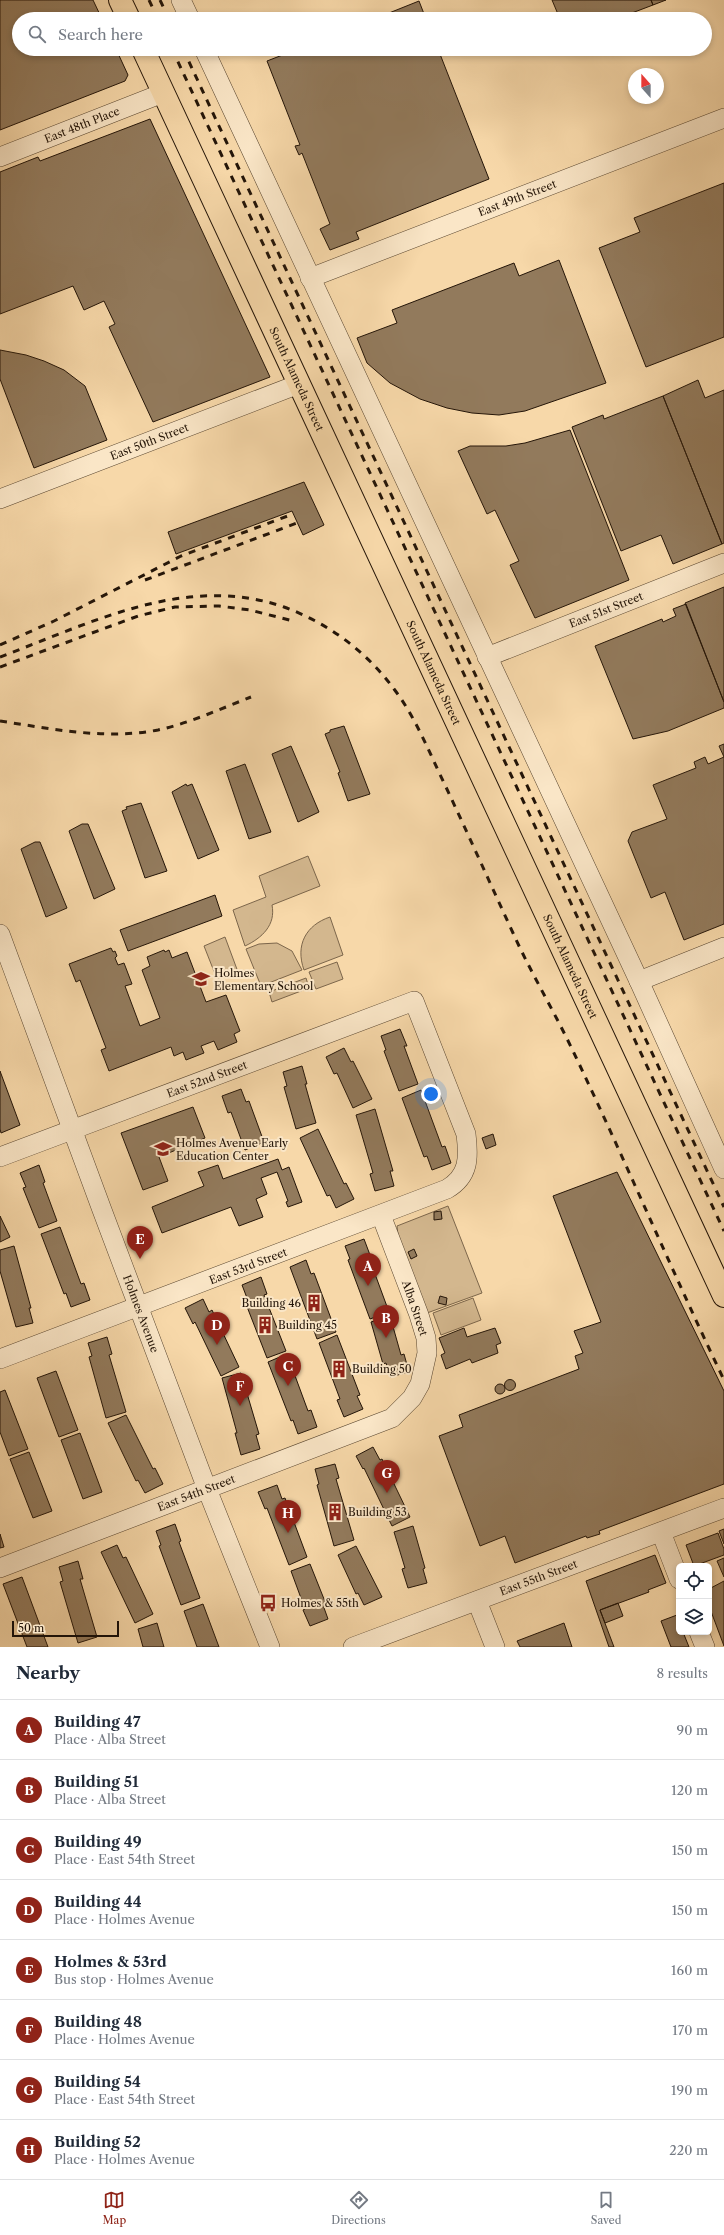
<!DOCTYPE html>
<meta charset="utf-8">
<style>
:root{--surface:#fff;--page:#f6f6f7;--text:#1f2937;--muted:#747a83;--line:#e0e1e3;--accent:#8f2418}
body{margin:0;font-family:"Libre Caslon Text",serif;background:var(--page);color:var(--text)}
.controls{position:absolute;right:12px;bottom:12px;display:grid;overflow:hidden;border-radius:6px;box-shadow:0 2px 6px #0003}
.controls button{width:36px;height:36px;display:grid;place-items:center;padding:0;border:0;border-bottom:1px solid var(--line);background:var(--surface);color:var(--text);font:20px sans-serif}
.compass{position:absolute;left:628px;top:68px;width:36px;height:36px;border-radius:50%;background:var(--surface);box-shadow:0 2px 6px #0003;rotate:339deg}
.scale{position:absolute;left:12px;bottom:10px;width:107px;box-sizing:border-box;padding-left:4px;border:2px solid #241508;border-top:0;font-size:11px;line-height:14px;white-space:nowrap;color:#241508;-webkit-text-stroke:3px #fae6c7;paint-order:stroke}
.you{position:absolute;left:431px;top:1094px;width:14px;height:14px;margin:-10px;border:3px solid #fff;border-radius:50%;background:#1a73e8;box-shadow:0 0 0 6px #1a73e833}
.badge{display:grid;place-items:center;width:26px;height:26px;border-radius:50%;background:var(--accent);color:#fff;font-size:13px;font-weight:700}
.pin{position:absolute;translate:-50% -33px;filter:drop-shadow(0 1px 2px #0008)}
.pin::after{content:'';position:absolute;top:21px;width:14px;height:12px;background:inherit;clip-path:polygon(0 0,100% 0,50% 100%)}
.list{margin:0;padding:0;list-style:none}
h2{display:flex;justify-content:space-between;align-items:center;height:52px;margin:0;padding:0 16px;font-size:17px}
h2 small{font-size:13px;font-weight:400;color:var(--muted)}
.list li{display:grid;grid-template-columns:26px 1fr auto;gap:12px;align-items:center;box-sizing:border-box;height:60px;padding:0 16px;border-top:1px solid var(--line)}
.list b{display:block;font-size:15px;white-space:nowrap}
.list p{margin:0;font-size:13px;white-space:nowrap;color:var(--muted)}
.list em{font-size:13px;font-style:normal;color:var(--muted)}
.icon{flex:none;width:22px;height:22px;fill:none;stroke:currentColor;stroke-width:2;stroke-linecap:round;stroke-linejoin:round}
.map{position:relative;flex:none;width:724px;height:1647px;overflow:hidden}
.search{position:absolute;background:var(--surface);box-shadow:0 2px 6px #0003;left:12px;right:12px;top:12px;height:44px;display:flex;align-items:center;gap:10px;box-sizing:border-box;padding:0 14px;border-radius:22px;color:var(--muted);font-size:15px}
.sheet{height:532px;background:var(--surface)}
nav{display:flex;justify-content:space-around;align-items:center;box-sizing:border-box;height:56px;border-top:1px solid var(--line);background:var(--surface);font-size:11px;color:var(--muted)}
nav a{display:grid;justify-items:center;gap:2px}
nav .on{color:var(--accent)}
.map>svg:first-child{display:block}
.green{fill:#d3b78e;stroke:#7c664b}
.building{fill:#927a5c;stroke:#241508}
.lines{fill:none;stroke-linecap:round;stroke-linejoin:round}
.minor-casing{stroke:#594630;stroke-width:20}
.major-casing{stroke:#241508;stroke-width:24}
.minor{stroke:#fae6c7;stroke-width:19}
.major{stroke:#f7d8a9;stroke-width:22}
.rail{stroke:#241508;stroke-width:3;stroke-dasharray:7 7;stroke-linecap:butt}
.labels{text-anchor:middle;stroke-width:4;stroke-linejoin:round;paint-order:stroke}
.street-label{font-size:11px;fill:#241508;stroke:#fae6c7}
.poi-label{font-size:11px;fill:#241508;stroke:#fae6c7;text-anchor:start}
</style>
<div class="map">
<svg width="724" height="1647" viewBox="0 0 724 1647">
<rect width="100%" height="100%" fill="#f7d8a9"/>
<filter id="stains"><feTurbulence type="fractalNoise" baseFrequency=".005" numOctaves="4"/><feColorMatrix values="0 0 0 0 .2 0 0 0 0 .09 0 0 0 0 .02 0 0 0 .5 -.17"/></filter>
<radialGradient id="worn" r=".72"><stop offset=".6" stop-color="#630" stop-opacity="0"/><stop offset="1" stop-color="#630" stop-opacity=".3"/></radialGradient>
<!-- green -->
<path class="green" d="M308,856L320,886L272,905C276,925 262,938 245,946L233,910L266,897L259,876Z
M330,917L343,955L304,970C295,945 306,925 330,917Z
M225,937L238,972L217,979L204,946Z
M277,943L292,951L302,970L261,986L246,949L259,944Z
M337,962L343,979L316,989L309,972Z
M306,978L309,988L272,1002L269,992Z
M448,1206L482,1293L427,1313L398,1235L397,1226Z
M473,1298L481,1320L441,1335L433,1313Z"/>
<!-- building -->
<path class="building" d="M0,0H93L102,19H19V49H116L128,75L125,81L0,130Z
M552,0H651L653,5L616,19H560Z
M651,0H666L653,5Z
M419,1L426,19H374Z
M298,49H438L489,179L356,232L359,239L330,250L320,229L330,224L302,153L299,155L295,146L300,145L267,61Z
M150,119L270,377L153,422L109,327L115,324L104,301L84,310L73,286L0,314V172L38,157L40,161Z
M724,183V337L646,367L599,248L640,232L634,218Z
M559,260L606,383L525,411L499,415L472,413L447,408L420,399L390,383L367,363L357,338L397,323L392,310L514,263L519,276Z
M0,350L26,355L44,361L64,370L85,386L107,440L34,468L0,379Z
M698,380L705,398L724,390V543L722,544L663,396Z
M663,396L722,544L673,564L661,535L621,551L572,427L603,415L604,419Z
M570,430L629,580L535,618L510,565L519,561L495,510L487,514L458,451L470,446H506L525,443Z
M304,482L324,525L303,535L292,511L176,554L168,532Z
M724,587V702L685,603Z
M686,604L724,702V708L668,731L633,739L595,646L662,619L663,622L676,616L673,609Z
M344,726L370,794L348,801L338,773L340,772L325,734L330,732V730Z
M724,744V924L684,940L665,892L651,898L628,841L632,832L667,819L653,785L696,768L694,762L705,757L708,764L724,757L719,746Z
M291,746L319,812L298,822L272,754Z
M245,764L271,832L249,839L226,771Z
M186,784L187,786L192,784L219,850L198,859L172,792Z
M141,803L167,871L145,878L122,811L127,809L126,807Z
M82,824H88L115,889L94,899L69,831Z
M35,842H40L67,908L46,917L21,849Z
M215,895L222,916L128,951L120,930Z
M111,948L113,952L115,951L117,956L115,958L118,965L124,963L132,984L125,986L140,1026L160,1018L142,970L150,966L147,957L164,950L165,952L169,950L172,958L187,952L206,1002L226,995L240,1031L234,1034L237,1042L218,1050L214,1041L201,1046L204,1053L186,1060L183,1052L174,1056L171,1047L109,1071L101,1050L106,1048L80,980L76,982L69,964Z
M400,1029L407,1046H404L418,1084L399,1091L384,1051L386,1050L381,1036Z
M344,1048L351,1062L353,1061L372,1099L353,1108L337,1073L334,1074L326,1057Z
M302,1066L307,1084H305L316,1123L296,1129L284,1087L287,1086L283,1072Z
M0,1071L20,1125L1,1133L0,1129Z
M241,1089L246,1102L249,1101L264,1142L245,1150L231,1112L228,1113L222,1096Z
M421,1090L442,1147L445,1146L451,1163L432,1170L427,1156L424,1157L402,1098Z
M193,1107L205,1138L159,1157L168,1181L143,1190L121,1133Z
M375,1109L393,1171H390L394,1186L375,1191L370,1174L373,1173L356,1115Z
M318,1129L344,1184L346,1183L354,1199L336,1208L330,1195L327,1196L300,1138Z
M493,1134L496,1145L486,1149L482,1138Z
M278,1159L282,1170L289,1167L302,1202L288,1207L286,1202L288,1201L277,1172L261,1178L267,1194L256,1199L263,1217L239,1226L231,1207L162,1233L152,1207L204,1186L198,1172L218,1165L223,1179Z
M39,1165L45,1182L43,1183L57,1221L39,1228L23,1188L26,1187L20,1173Z
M617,1172L724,1391V1484L599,1531L600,1534L587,1538L586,1536L515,1563L505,1536L480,1546L439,1436L463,1427L459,1415L579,1369L575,1356L583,1353L574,1331L601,1322L553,1196Z
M441,1211L442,1219L434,1220V1212Z
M0,1216L10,1237L0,1242Z
M60,1227L81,1284L84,1283L90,1300L71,1307L66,1293L64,1294L41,1234Z
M364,1239L370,1255H368L389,1312L370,1319L348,1260L350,1259L345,1246Z
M14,1246L31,1308H29L33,1323L16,1327L0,1271V1250Z
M414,1249L417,1256L411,1259L408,1252Z
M306,1260L311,1274L314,1273L336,1332L317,1339L290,1267Z
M261,1277L267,1294L264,1295L286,1351L267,1358L244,1299L247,1298L242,1285Z
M440,1296L447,1298L446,1305L438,1303Z
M203,1299L209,1312L212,1310L239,1367L221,1376L195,1322L193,1324L185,1308Z
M390,1316L401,1355L404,1354L409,1372L390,1377L386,1363L383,1364L371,1322Z
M464,1328L467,1337L495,1328L501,1343L496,1345L498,1353L472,1363L470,1359L446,1369L441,1355L445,1353L439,1338Z
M337,1335L360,1395L357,1396L363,1409L344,1417L337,1400L340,1399L319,1343Z
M107,1337L112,1354L109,1355L126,1412L106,1418L89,1357L92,1356L88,1343Z
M287,1354L308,1411L311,1410L317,1427L298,1434L293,1420L291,1421L268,1362Z
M56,1371L78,1430L59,1437L37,1378Z
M241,1373L259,1434L256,1435L260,1449L241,1455L235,1433H237L222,1378Z
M504.5 1385a5.5 5.5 0 1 1 11 0a5.5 5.5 0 1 1-11 0Z
M495 1389a5 5 0 1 1 10 0a5 5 0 1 1-10 0Z
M5,1390L28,1449L9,1456L0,1432V1392Z
M126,1415L153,1469L155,1468L163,1484L145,1493L138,1480L136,1481L108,1423Z
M80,1433L102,1492L83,1499L61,1440Z
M373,1447L380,1460L382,1459L410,1517L392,1526L364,1468L363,1469L356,1456Z
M29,1452L52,1511L33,1518L10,1459Z
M335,1464L339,1478L336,1479L354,1540L334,1546L317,1485L319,1484L315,1469Z
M277,1485L282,1499L285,1498L307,1557L289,1565L267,1508L265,1509L258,1492Z
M175,1524L181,1541L179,1542L200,1598L181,1605L159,1546L161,1545L156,1531Z
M413,1526L425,1568L423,1569L427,1583L408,1588L402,1569L405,1568L394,1532Z
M724,1529V1544L719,1531Z
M718,1533L724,1549V1555L694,1566L686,1545Z
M0,1534L4,1547L0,1548Z
M117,1545L123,1558L126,1557L153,1614L135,1623L101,1552Z
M356,1546L382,1597L364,1605L358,1593L356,1594L338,1555Z
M655,1555L666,1583L648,1590L649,1592L600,1610L614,1647H609L586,1581Z
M724,1558V1577L717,1561Z
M78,1561L83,1579H80L97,1637L78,1643L60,1582L63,1581L59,1567Z
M310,1564L326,1604L323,1605L328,1619L310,1626L303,1610L305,1609L291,1571Z
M22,1577L48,1647H27L3,1584Z
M724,1581V1646L709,1606V1589Z
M618,1603L623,1616L605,1623L600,1610Z
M203,1604L219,1647H197L184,1611Z
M677,1615L679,1632H683L689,1647H671L661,1621Z
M157,1623L164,1647H143L138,1629Z
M564,1623L572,1647H520L517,1641Z"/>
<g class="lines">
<!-- minor casing -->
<g class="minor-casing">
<g id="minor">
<path d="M181,0L190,19"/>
<path d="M204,49L639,981L724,1169"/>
<path id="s1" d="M0,157L163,93"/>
<path id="s2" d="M310,278L724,118"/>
<path id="s3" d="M0,499L299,384"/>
<path id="s4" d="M487,657L724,563"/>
<path id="s5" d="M0,934L102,1210L207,1489L270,1647"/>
<path d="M639,981L724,947"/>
<path id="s6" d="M0,1157L414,1001L466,1134C469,1158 469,1176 447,1189L0,1359"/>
<path d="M661,1532L679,1579"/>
<path id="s7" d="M0,1568L392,1418L412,1398L420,1384L427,1353L426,1338L419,1315L381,1215"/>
<path d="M477,1601L495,1647"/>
<path d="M699,1632L705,1647"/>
<path id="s8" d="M353,1647L724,1508"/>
</g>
</g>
<!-- major casing -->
<g class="major-casing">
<g id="major">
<path d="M120,0L129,19"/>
<path id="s9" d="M143,49L724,1296"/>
</g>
</g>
<!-- minor -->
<use href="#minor" class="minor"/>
<!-- major -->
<use href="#major" class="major"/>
<!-- rail -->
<path class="rail" d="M149,0L158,19
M160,0L169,19
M172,49L724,1231
M183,49L724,1207
M145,580L297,523
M0,645L54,621L181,556L293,514
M0,657C91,623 186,573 284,607C328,623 366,651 394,689C416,718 429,752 445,785C468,834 490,883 513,933C531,973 554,1011 573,1051C625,1160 672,1271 724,1380
M0,667L138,616L175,607L219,606L250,610L293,621
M0,721C53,729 105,740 158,730C190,723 220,709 251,697"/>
</g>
<!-- icons -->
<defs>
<g id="school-bare" transform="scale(1.38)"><path d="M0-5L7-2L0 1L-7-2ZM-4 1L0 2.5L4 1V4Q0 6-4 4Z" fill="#8f2418" stroke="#fae6c7" stroke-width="2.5" paint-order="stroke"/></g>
<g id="building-bare" transform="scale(1.38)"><path d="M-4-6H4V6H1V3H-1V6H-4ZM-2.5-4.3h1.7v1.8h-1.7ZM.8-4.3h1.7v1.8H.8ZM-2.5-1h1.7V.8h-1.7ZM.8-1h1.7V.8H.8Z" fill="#8f2418" stroke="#fae6c7" stroke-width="2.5" paint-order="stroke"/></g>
<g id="bus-bare" transform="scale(1.38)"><path d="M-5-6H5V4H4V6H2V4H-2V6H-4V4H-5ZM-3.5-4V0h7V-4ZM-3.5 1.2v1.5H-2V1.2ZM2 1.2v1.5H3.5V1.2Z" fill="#8f2418" stroke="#fae6c7" stroke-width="2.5" paint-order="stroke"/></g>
</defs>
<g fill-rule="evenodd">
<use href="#school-bare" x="201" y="979"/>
<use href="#school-bare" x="163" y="1149"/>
<use href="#building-bare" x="314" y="1303"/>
<use href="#building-bare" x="265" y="1325"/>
<use href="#building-bare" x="339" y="1369"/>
<use href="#building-bare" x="335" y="1512"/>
<use href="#bus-bare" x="268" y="1603"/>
</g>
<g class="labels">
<!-- street labels -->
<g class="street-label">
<text dy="4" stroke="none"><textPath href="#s1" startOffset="88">East 48th Place</textPath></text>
<text dy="4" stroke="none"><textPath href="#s2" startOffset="222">East 49th Street</textPath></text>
<text dy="4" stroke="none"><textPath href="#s9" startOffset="364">South Alameda Street</textPath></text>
<text dy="4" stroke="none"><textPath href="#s3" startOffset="160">East 50th Street</textPath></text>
<text dy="4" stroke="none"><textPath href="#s4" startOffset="128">East 51st Street</textPath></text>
<text dy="4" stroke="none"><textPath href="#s9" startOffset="688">South Alameda Street</textPath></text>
<text dy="4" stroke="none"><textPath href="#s9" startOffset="1012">South Alameda Street</textPath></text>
<text dy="4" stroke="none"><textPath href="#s6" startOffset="221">East 52nd Street</textPath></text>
<text transform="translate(248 1266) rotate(-21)" y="4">East 53rd Street</text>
<text transform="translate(415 1308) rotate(71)" y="4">Alba Street</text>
<text dy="4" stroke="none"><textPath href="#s5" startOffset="405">Holmes Avenue</textPath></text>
<text dy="4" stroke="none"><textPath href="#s7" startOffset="210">East 54th Street</textPath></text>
<text dy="4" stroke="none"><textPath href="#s8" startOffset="198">East 55th Street</textPath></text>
</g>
<!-- poi labels -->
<g class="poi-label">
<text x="214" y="977">Holmes<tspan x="214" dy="13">Elementary School</tspan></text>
<text x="176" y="1147">Holmes Avenue Early<tspan x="176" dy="13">Education Center</tspan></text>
<text x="301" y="1307" text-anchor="end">Building 46</text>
<text x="278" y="1329">Building 45</text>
<text x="352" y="1373">Building 50</text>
<text x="348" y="1516">Building 53</text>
<text x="281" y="1607">Holmes &amp; 55th</text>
</g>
</g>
<rect width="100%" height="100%" filter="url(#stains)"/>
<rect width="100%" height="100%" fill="url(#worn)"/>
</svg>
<div class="controls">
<button><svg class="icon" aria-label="locate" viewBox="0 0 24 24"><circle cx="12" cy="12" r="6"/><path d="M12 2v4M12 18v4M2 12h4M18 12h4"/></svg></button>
<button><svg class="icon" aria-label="layers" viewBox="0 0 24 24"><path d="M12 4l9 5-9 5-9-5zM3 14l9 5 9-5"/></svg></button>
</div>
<svg class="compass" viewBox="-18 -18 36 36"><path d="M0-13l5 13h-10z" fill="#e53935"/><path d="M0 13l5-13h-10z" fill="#747a83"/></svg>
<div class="scale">50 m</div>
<div class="you"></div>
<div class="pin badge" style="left:368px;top:1286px">A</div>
<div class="pin badge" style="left:386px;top:1338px">B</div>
<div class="pin badge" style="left:288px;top:1386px">C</div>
<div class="pin badge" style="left:217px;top:1345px">D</div>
<div class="pin badge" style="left:140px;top:1259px">E</div>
<div class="pin badge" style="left:240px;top:1406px">F</div>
<div class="pin badge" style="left:387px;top:1493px">G</div>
<div class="pin badge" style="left:288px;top:1533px">H</div>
<div class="search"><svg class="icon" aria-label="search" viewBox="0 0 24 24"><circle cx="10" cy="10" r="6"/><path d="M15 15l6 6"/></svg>Search here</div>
</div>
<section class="sheet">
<h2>Nearby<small>8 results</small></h2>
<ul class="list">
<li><span class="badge">A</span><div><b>Building 47</b><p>Place · Alba Street</p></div><em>90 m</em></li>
<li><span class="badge">B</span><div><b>Building 51</b><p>Place · Alba Street</p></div><em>120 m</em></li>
<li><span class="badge">C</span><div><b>Building 49</b><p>Place · East 54th Street</p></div><em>150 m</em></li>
<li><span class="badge">D</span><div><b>Building 44</b><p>Place · Holmes Avenue</p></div><em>150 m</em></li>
<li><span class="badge">E</span><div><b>Holmes &amp; 53rd</b><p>Bus stop · Holmes Avenue</p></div><em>160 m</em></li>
<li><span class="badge">F</span><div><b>Building 48</b><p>Place · Holmes Avenue</p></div><em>170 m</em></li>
<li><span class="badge">G</span><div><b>Building 54</b><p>Place · East 54th Street</p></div><em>190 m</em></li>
<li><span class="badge">H</span><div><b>Building 52</b><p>Place · Holmes Avenue</p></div><em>220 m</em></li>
</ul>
</section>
<nav>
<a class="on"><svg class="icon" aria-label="map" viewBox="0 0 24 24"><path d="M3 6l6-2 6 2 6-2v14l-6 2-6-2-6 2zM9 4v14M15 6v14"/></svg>Map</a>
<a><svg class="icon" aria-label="directions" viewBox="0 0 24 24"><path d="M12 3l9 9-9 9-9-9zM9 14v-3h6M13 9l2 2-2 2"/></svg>Directions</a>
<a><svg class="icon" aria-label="saved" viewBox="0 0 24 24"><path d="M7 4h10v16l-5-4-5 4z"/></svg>Saved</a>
</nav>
